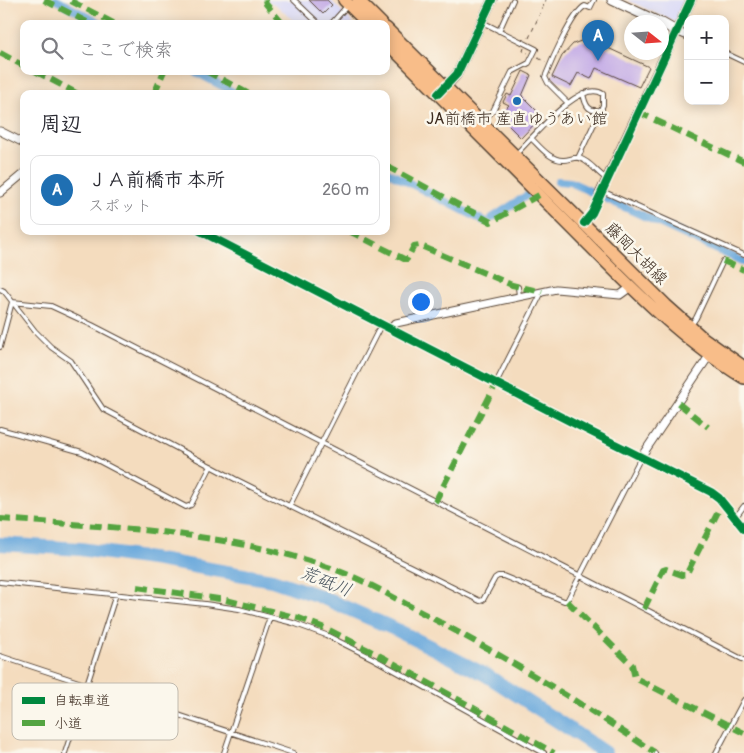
<!DOCTYPE html>
<html lang="ja">
<meta charset="utf-8">
<style>
:root{--surface:#fff;--page:#f2f2f3;--text:#2b2b33;--muted:#7c7c81;--line:#e1e1e2;--accent:#1f6fb2}
body{margin:0;font-family:Pangolin,"Klee One",sans-serif;background:var(--page);color:var(--text)}
.controls{position:absolute;right:15px;top:15px;display:grid;overflow:hidden;border-radius:10px;box-shadow:0 2px 12px #0003}
.controls button{width:45px;height:45px;display:grid;place-items:center;padding:0;border:0;border-bottom:1px solid var(--line);background:var(--surface);color:var(--text);font:25px sans-serif}
.compass{position:absolute;left:624px;top:15px;width:45px;height:45px;border-radius:50%;background:var(--surface);box-shadow:0 2px 12px #0003;rotate:107deg}
.you{position:absolute;left:420px;top:301px;width:18px;height:18px;margin:-12px;border:4px solid #fff;border-radius:50%;background:#1a73e8;box-shadow:0 0 0 8px #1a73e833}
.badge{display:grid;place-items:center;width:32px;height:32px;border-radius:50%;background:var(--accent);color:#fff;font-size:16px;font-weight:700}
.pin{position:absolute;translate:-50% -41px;filter:drop-shadow(0 1px 2px #0008)}
.pin::after{content:'';position:absolute;top:26px;width:18px;height:15px;background:inherit;clip-path:polygon(0 0,100% 0,50% 100%)}
.list{margin:0;padding:0;list-style:none}
h2{display:flex;justify-content:space-between;align-items:center;height:65px;margin:0;padding:0 20px;font-size:21px}
h2 small{font-size:16px;font-weight:400;color:var(--muted)}
.list li{display:grid;grid-template-columns:32px 1fr auto;gap:15px;align-items:center;box-sizing:border-box;height:70px;margin:0 10px 10px;padding:0 10px;border:1px solid var(--line);border-radius:10px}
.list b{display:block;font-size:19px;white-space:nowrap}
.list p{margin:0;font-size:16px;white-space:nowrap;color:var(--muted)}
.list em{font-size:16px;font-style:normal;color:var(--muted)}
.icon{flex:none;width:28px;height:28px;fill:none;stroke:currentColor;stroke-width:2;stroke-linecap:round;stroke-linejoin:round}
.map{position:relative;flex:none;width:744px;height:753px;overflow:hidden}
.search{position:absolute;background:var(--surface);box-shadow:0 2px 12px #0003;left:20px;top:20px;width:370px;height:55px;display:flex;align-items:center;gap:12px;box-sizing:border-box;padding:0 18px;border-radius:10px;color:var(--muted);font-size:19px}
.panel{position:absolute;background:var(--surface);box-shadow:0 2px 12px #0003;left:20px;top:90px;width:370px;height:145px;border-radius:10px}
.map>svg:first-child{display:block}
.built{fill:#d7d7f8}
.lines{fill:none;stroke-linecap:round;stroke-linejoin:round}
.canal{stroke:#69a8dc;stroke-width:8}
.river{stroke:#69a8dc;stroke-width:14}
.building{fill:#bba0e5}
.service-casing{stroke:#574536;stroke-width:6}
.minor-casing{stroke:#574536;stroke-width:9}
.tertiary-casing{stroke:#574536;stroke-width:11}
.primary-casing{stroke:#574536;stroke-width:14}
.path{stroke:#574536;stroke-width:1;stroke-dasharray:4 4;stroke-linecap:butt}
.service{stroke:#fff;stroke-width:4}
.minor{stroke:#fff;stroke-width:7}
.tertiary{stroke:#fff;stroke-width:9}
.primary{stroke:#f8bd89;stroke-width:11}
.quiet{stroke:#54a441;stroke-width:6;stroke-dasharray:12 6;stroke-linecap:butt}
.cycleway-casing{stroke:#fbf7ec;stroke-width:11}
.cycleway{stroke:#00873e;stroke-width:8}
.poi-dot{fill:#1f6fb2;stroke:#fbf7ec;stroke-width:2}
.labels{text-anchor:middle;stroke-width:5;stroke-linejoin:round;paint-order:stroke}
.poi-label{font-size:16px;fill:#3b2a1e;stroke:#fbf7ec}
.street-label{font-size:16px;fill:#3b2a1e;stroke:#fbf7ec}
.water-label{font-size:18px;font-style:italic;fill:#4b5660;stroke:#fbf7ec}
.key{fill:#fbf7ec;stroke:#c1baae;stroke-width:1}
.key-label{font-size:14px;fill:#3b2a1e}
</style>
<div class="map">
<svg width="744" height="753" viewBox="0 0 744 753">
<rect width="100%" height="100%" fill="#fbf7ec"/>
<filter id="ink" filterUnits="userSpaceOnUse"><feTurbulence type="fractalNoise" baseFrequency=".02" numOctaves="2"/><feDisplacementMap in="SourceGraphic" scale="10" xChannelSelector="R" yChannelSelector="G"/><feConvolveMatrix kernelMatrix="1 2 1 2 8 2 1 2 1" color-interpolation-filters="sRGB"/></filter>
<filter id="wash" filterUnits="userSpaceOnUse"><feTurbulence type="fractalNoise" baseFrequency=".0096" numOctaves="4" result="noise"/><feDisplacementMap in="SourceGraphic" scale="20" xChannelSelector="R" yChannelSelector="G"/><feGaussianBlur stdDeviation="1.12" result="paint"/><feColorMatrix in="noise" values="0 0 0 0 0 0 0 0 0 0 0 0 0 0 0 0 0 1.4 0 .05"/><feComposite in="paint" operator="in"/></filter>
<g filter="url(#wash)">
<rect width="100%" height="100%" fill="#f4dcbe"/>
<!-- built -->
<path class="built" d="M264,0H331L354,24H297L276,5Z
M627,0H686L675,22Z"/>
<g class="lines">
<!-- canal -->
<path class="canal" d="M56,0L102,24
M194,71L237,94
M386,171L484,221
M558,181L570,182L744,262
M492,218L526,196"/>
<!-- river -->
<path class="river" d="M0,544L80,549L158,560L272,580L319,596L397,630L486,675L559,722L605,753"/>
</g>
<g id="blocks">
<!-- building -->
<path class="building" d="M309,0H327L332,5L323,14Z
M581,41H589L595,42L649,67L639,87L596,68L591,79L578,73L571,86L552,77L562,56L573,44Z
M523,71L531,75L522,96L542,116L521,138L499,116L509,105L503,102L507,94L511,96Z"/>
</g>
</g>
<g filter="url(#ink)">
<use href="#blocks" fill-opacity="0" stroke="#574536" stroke-width="1"/>
<g class="lines">
<!-- service casing -->
<g class="service-casing">
<path id="service" d="M294,0L319,24
M482,22L536,49L529,63L512,72L493,111L483,121
M331,24L347,6
M499,31L513,0
M725,53L744,62
M583,93C585,105 589,114 602,109
M567,102L548,83L545,77C551,62 572,13 585,6L590,8L594,0
M532,139C540,147 551,161 564,160C569,160 574,157 579,158C592,162 596,173 607,179
M516,154C533,138 580,78 603,94V105L578,158
M602,191L744,255
M518,287L519,296
M0,289L4,291L35,331L51,347L71,361L103,409L235,479L480,601L483,600L495,578L498,576H503L564,601H567L641,457
M12,302L51,306L92,325L744,660
M691,325L696,318L723,261
M0,347L12,302
M496,383L542,292
M0,429L82,452L186,507L191,505L211,466
M290,505L381,325
M735,518L744,506
M0,582L205,604L239,609L293,623L326,635L374,659L544,753
M0,656L293,753
M654,752L655,753
M65,753L116,594
M224,753L270,617
M716,753L744,700"/>
</g>
<!-- minor casing -->
<g class="minor-casing">
<path id="minor" d="M676,31L688,36
M0,131L24,143
M0,193L24,173
M584,223L592,213L600,194
M200,231L577,425L711,492L719,498L744,529
M387,328L396,323L556,289L620,295L631,287
M641,457L709,356"/>
</g>
<!-- tertiary casing -->
<g class="tertiary-casing">
<path id="tertiary" d="M612,0L659,22
M662,23L676,31
M442,91L457,74L492,0
M600,194L691,0"/>
</g>
<!-- primary casing -->
<g class="primary-casing">
<path id="primary" d="M344,0L368,24
M358,0L382,24
M386,28L666,305L702,337L744,367
M386,42C448,104 509,165 571,227C625,281 678,338 744,378"/>
</g>
<!-- path -->
<path class="path" d="M529,38L546,0
M524,48L523,51L528,53
M538,58L546,62"/>
<!-- service -->
<use href="#service" class="service"/>
<!-- minor -->
<use href="#minor" class="minor"/>
<!-- tertiary -->
<use href="#tertiary" class="tertiary"/>
<!-- primary -->
<use href="#primary" class="primary"/>
<!-- quiet -->
<path class="quiet" d="M44,0L91,24
M265,0L266,4L283,24
M71,1L115,24
M0,53L24,66
M35,71L78,94
M206,71L249,94
M154,94L164,71
M638,112L744,162
M386,166L491,222L539,195
M349,231L404,259H407L414,246L419,245L512,285L542,292
M723,261L744,270
M678,403L708,427
M435,502L496,384
M0,519C108,527 221,531 325,566C362,578 396,599 430,617C507,658 581,703 654,752
M137,587L226,600L299,618L327,629L386,659L554,753
M567,601L632,665L635,678L744,733
M644,609L663,570L666,569L682,575H686L720,508L723,503"/>
<!-- cycleway casing -->
<g class="cycleway-casing">
<path id="cycleway" d="M438,94L457,74L492,0
M584,223L592,213L691,0
M200,231L577,425L711,492L719,498L744,529"/>
</g>
<!-- cycleway -->
<use href="#cycleway" class="cycleway"/>
</g>
</g>
<!-- markers -->
<circle class="poi-dot" cx="517" cy="101" r="5"/>
<g class="labels">
<!-- poi labels -->
<g class="poi-label">
<text x="517" y="124">JA前橋市 産直ゆうあい館</text>
</g>
<!-- street labels -->
<g class="street-label">
<text transform="translate(637 253) rotate(45)" y="6">藤岡大胡線</text>
</g>
<!-- water labels -->
<g class="water-label">
<text transform="translate(326 581) rotate(22)" y="6">荒砥川</text>
</g>
</g>
<!-- legend -->
<rect x="12" y="683" width="166" height="57" rx="8" class="key"/>
<rect x="22" y="697" width="23" height="7" fill="#00873e"/>
<rect x="22" y="720" width="23" height="6" fill="#54a441"/>
<g class="key-label">
<text x="54" y="705">自転車道</text>
<text x="54" y="728">小道</text>
</g>
</svg>
<div class="controls">
<button>+</button>
<button>−</button>
</div>
<svg class="compass" viewBox="-18 -18 36 36"><path d="M0-13l5 13h-10z" fill="#e53935"/><path d="M0 13l5-13h-10z" fill="#7c7c81"/></svg>
<div class="you"></div>
<div class="pin badge" style="left:598px;top:61px">A</div>
<div class="search"><svg class="icon" aria-label="search" viewBox="0 0 24 24"><circle cx="10" cy="10" r="6"/><path d="M15 15l6 6"/></svg>ここで検索</div>
<section class="panel">
<h2>周辺<small></small></h2>
<ul class="list">
<li><span class="badge">A</span><div><b>ＪＡ前橋市 本所</b><p>スポット</p></div><em>260 m</em></li>
</ul>
</section>
</div>
